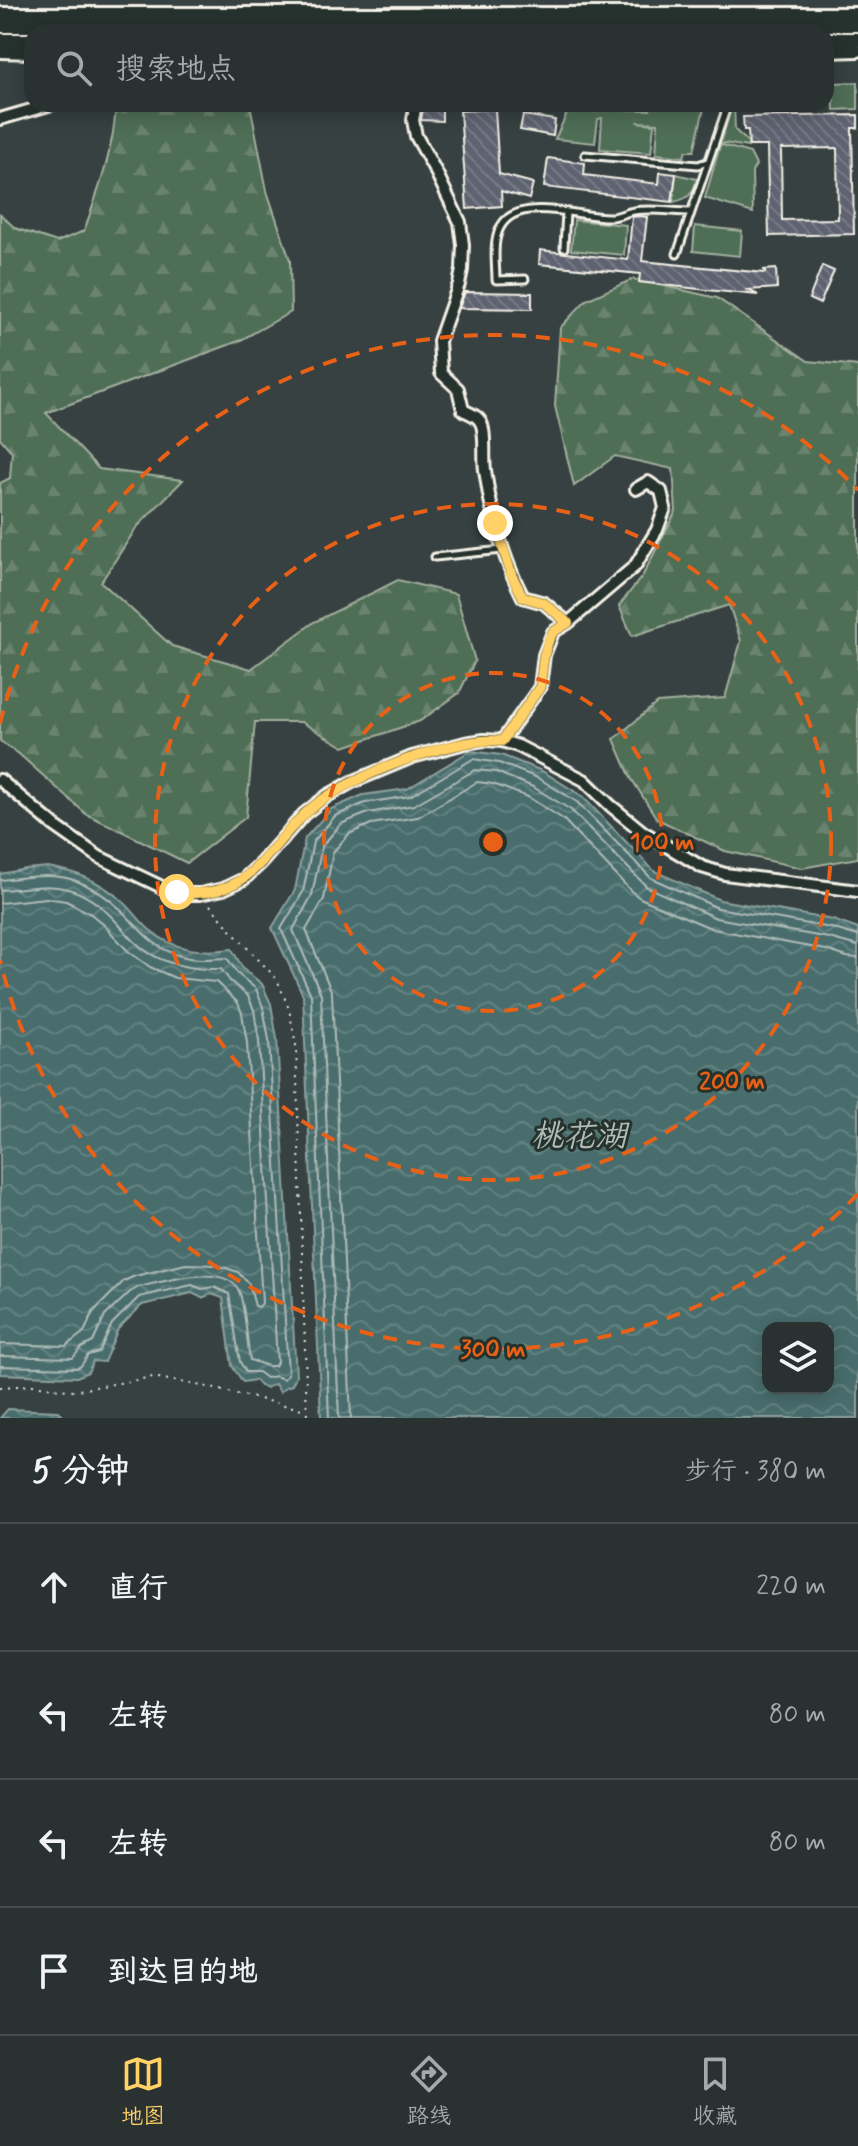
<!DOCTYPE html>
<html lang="zh">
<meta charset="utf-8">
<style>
:root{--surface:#293131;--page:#313939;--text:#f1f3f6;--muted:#a5a9ab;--line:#454c4d;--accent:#ffd166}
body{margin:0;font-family:Mynerve,"LXGW WenKai TC",sans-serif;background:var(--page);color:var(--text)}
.controls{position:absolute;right:24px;bottom:24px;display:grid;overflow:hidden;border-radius:16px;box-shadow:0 4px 20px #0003}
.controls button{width:72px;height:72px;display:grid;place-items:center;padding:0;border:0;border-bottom:2px solid var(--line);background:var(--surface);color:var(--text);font:40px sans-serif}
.stop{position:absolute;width:24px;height:24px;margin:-18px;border:6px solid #ffd166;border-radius:50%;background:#fff}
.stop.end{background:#ffd166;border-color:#fff;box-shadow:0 2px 8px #0008}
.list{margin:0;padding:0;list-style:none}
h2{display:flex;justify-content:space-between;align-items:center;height:104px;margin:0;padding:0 32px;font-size:34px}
h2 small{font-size:26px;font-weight:400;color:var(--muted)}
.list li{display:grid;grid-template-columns:52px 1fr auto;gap:24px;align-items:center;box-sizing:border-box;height:128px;padding:0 32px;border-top:2px solid var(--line)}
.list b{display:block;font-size:30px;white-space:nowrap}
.list em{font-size:26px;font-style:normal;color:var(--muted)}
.icon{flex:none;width:44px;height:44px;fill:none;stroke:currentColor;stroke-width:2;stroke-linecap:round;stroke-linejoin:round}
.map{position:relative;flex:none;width:858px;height:1418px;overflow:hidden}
.search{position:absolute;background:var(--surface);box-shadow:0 4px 20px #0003;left:24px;right:24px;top:24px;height:88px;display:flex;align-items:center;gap:20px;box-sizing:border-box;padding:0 28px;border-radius:24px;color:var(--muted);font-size:30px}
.sheet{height:616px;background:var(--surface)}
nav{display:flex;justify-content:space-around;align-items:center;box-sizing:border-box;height:112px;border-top:2px solid var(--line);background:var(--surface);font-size:22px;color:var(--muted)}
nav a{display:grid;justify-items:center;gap:4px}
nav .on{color:var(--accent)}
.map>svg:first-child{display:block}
.green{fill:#506e56;stroke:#a2b09f;stroke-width:2}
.forest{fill:url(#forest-firs);stroke:#a2b09f;stroke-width:2}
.water{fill:url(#water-waves);stroke:#8da29e;stroke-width:2;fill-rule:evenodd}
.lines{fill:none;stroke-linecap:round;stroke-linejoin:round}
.shore{stroke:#b0bcb7;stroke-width:2}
.building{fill:url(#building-back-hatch);stroke:#f4f1e8;stroke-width:2;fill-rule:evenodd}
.service-casing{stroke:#f4f1e8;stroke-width:11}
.minor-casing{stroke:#f4f1e8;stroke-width:16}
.secondary-casing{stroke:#f4f1e8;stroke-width:20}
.path{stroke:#f4f1e8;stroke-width:2;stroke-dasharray:2 6;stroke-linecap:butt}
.service{stroke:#26332d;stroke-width:5}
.minor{stroke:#26332d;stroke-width:10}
.secondary{stroke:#26332d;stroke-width:14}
.route{stroke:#ffd166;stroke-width:10}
.ring{fill:none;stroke:#e96117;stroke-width:4;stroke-dasharray:14 10}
.labels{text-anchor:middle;stroke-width:6;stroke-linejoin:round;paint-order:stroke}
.water-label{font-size:32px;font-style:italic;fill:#b0bcb7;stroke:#26332d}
.centre{fill:#e96117;stroke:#26332d;stroke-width:4}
.ring-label{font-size:24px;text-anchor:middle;font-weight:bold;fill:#e96117;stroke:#26332d;stroke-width:6;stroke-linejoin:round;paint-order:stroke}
</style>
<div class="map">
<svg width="858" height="1418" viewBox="0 0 858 1418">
<defs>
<pattern id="forest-firs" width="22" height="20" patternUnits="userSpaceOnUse" patternTransform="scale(2)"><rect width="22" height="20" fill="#506e56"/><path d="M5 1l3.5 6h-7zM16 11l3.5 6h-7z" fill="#6a836e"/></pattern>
<pattern id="water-waves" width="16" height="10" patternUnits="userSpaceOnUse" patternTransform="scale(2)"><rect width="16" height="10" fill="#496d6d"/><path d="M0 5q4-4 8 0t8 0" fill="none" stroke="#648282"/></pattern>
<pattern id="building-back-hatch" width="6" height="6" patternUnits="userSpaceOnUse" patternTransform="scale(2)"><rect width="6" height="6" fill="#5e6371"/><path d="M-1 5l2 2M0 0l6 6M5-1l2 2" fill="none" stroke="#767a85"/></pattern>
</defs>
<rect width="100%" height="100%" fill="#374141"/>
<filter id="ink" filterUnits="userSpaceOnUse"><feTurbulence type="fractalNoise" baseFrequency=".0125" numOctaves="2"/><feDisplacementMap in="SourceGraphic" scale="16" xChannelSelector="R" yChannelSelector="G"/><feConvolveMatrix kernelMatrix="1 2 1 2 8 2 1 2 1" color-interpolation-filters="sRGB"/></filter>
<g filter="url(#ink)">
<!-- green -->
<path class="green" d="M858,82V109L834,110L833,83Z
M651,104H705L694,151H686L684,157L656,154L658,123L637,122L654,124L651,153L600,149L602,118L598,119L595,143L555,139L569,109L650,110Z
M732,104H734L735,130L748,142V147L724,143L722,145L750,153L756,165L752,172L753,213L705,198Z
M676,174L697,179C693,195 688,199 673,202Z
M574,220L626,225L624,255L571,250Z
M695,226L742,231L740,256L693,251Z"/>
<!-- forest -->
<path class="forest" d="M116,104H250L267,191L290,260L291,312L239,341L46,413L99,469L183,480L137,527L101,582L172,646L251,669L314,622L398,580L456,594L475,661L459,693L420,721L344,747L301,722H255L246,817L187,863L86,814L19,754L0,741V483L10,478L12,452L0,438V214L15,228L57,242L84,231C99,189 114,149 116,104Z
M633,279L717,298L808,361L858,366V858L802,868L725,851L657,819L631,778L614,739L657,703L725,698L741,641L729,605L632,636L619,606L643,575L676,511L673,469L615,456L574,486L555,406L560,328L586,300Z"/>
<!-- water -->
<path class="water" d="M470,751L501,755L542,771L582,796L654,871L720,900L833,920L858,929V1418H321L303,995L272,928L295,890L305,838L331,809L363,795L407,789ZM828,1328V1388H768V1328Z
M48,867C76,872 98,880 120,899C132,908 139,921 150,930C174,951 202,953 232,949L243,969L262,984L271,1004L277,1039L296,1376L292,1385L286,1387L280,1392L275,1384L266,1388L260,1386L255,1380L243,1382L232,1366L223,1298L211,1294L202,1298L192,1293L142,1305L118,1329L104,1362L93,1361L88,1372L77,1377L0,1374V874L26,869Z
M8,1409L59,1411L64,1418H0Z"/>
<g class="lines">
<!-- shore -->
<path class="shore" d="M0,880C25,878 49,872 74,880C91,886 108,897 121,910C139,928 152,947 178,955C194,961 211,959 227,958L238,974L256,989L263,1007L269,1040L288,1374L284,1379L275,1376L266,1378L258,1372H246L240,1362L229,1294L214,1287L202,1289L192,1285L139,1297L112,1324L99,1352L88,1355L81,1366L76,1368L0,1366
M0,890C23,889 45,883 68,889C98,897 115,921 135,942C159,965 190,970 221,969L230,981L248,996L254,1010L259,1041L277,1362L275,1366H268L250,1360C247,1342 245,1305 239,1291C226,1262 162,1282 139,1287L130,1292L105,1316L93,1342L81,1348L73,1358L0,1356
M0,903L46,898L66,901L91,914L103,924L128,951L150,967L175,978L216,982L238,1003L242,1013L247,1043L262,1303L259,1307L255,1306L249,1284L238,1272L217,1265L186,1264L135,1276L124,1281L94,1311L84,1332L66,1346L0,1344
M329,1418L311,995L281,929L303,892L313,842L335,816L365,803L410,796L473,759L499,763L538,778L577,802L651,878L718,908L831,928L858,936
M339,1418L321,994L293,930L312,895L322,846L341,824L368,813L414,805L475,770L496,772L533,787L571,810L647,887L716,918L829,938L858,946
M351,1418L332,993L306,930L324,899L333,852L349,834L371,824L418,817L477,782L493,784L528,797L563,819L631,891L640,898L713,929L826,950L847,957L858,958"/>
</g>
<!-- building -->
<path class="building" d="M423,109H442V121L421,120Z
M495,109L499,174L533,183L529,199L501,191L502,206L467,209L460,111Z
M523,115L555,120L553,136L520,130Z
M858,115V128H852L854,234L769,236L767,146H749L748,130H744L743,117ZM837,148L838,219L782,220L781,149Z
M548,158L585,163L584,175L659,184L660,172L676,174L672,202L544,187Z
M639,216L647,217L642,261L765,273L764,270L776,269L777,288L748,290L758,295L707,290L639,282L640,274L539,264L540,250L628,260L632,217Z
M822,266L834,271L820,304L809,299Z
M465,292L532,293V309L459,308Z"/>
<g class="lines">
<!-- service casing -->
<g class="service-casing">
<path id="service" d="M585,155L698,165L707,162
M564,248L566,212
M677,254L728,104
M525,279L496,280C496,265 493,250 497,236C508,190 579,218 610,217C619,217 626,212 634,211C652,208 673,212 691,212
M435,557L502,550"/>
</g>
<!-- minor casing -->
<g class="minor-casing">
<path id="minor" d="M0,13H858
M0,52L32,53
M826,52L858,51
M416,104L413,120L416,136L436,172L460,222L463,245L462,270L459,284L439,341L441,373L458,389L463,410C471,414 479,416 482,425C486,438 483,456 485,470C491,514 502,557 523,597L544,603L568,623
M0,119L52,104
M502,741L540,687L544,655L553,632L568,623L635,566L657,530L665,508L661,491L648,482L636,489
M0,780L55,826L99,857L166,889L188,894H200L223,889L244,879L261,863L304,814L327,796L352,782L412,757L465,743L484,740L502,741L518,746L584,780L611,806L643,832L702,867L725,874L858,891"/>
</g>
<!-- secondary casing -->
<g class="secondary-casing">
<path id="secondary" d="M0,25L858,24
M826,40H858
M0,41H32"/>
</g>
<!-- path -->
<path class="path" d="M210,905L236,936L277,979L289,1009L296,1045L307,1418
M0,1387L34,1385L73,1391L153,1377L207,1387L306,1410"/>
<!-- service -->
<use href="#service" class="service"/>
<!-- minor -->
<use href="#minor" class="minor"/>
<!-- secondary -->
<use href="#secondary" class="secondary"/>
</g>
</g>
<g class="lines" filter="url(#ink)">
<!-- route -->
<path class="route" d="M177,892C253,903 265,845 314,806C351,776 455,736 502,741L540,687L544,655L549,639L553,632L568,623L544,603L523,597L512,576L495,523"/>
</g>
<!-- distance rings -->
<g class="ring">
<circle cx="493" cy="842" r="169"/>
<circle cx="493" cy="842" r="338"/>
<path d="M858 1194A507 507 0 0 1 0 960M0 724A507 507 0 0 1 858 490"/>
</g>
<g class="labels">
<!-- water labels -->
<g class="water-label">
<text x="579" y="1146">桃花湖</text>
</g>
</g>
<circle cx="493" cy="842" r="12" class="centre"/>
<g class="ring-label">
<text x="662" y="850">100 m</text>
<text x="732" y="1089">200 m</text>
<text x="493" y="1357">300 m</text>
</g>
</svg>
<div class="controls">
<button><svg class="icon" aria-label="layers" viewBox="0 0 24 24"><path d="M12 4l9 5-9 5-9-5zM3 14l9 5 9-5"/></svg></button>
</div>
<div class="stop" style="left:177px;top:892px"></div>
<div class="stop end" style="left:495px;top:523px"></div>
<div class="search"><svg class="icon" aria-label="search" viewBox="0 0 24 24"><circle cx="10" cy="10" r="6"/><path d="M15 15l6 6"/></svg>搜索地点</div>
</div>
<section class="sheet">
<h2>5 分钟<small>步行 · 380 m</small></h2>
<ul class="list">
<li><svg class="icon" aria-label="ahead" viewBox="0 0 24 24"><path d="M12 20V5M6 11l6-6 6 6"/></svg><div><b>直行</b></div><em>220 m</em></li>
<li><svg class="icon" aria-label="left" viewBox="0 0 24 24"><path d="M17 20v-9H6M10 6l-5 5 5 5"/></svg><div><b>左转</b></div><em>80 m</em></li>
<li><svg class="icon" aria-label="left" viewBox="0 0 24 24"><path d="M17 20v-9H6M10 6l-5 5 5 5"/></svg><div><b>左转</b></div><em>80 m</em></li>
<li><svg class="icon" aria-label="arrive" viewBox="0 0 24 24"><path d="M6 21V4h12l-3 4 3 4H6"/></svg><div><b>到达目的地</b></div></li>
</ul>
</section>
<nav>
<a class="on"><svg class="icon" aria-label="map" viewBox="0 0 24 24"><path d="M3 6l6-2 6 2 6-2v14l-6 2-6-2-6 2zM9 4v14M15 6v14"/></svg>地图</a>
<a><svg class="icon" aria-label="directions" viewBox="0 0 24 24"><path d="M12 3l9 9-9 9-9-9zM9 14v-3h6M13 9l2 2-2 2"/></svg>路线</a>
<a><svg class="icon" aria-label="saved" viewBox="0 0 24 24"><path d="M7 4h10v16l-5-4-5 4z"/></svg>收藏</a>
</nav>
